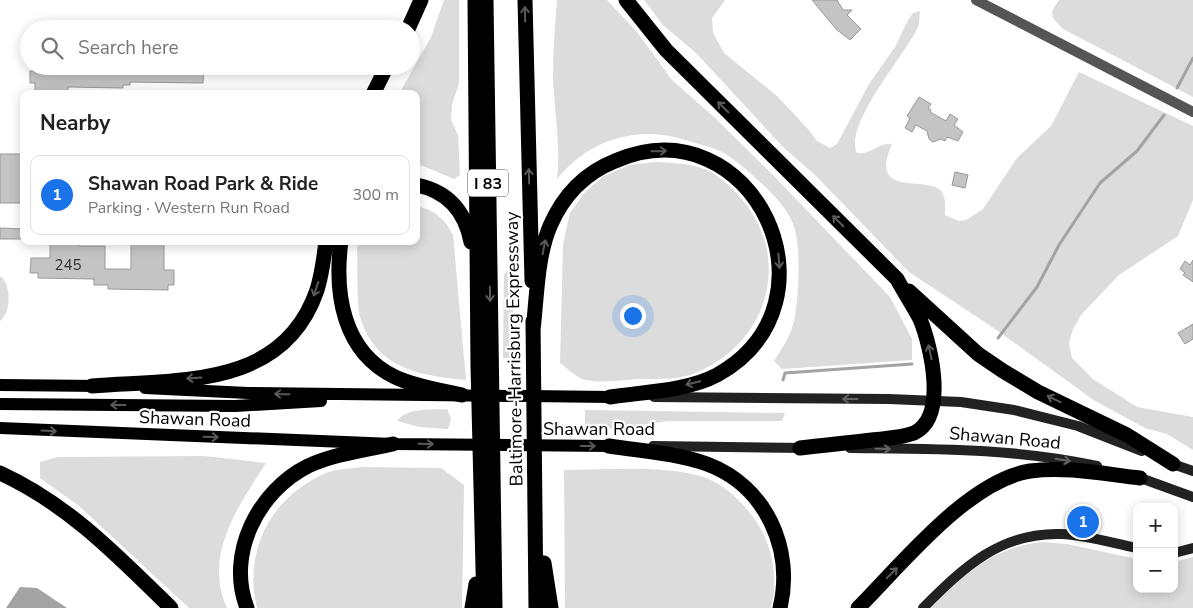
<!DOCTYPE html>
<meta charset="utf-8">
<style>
:root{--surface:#fff;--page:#f2f2f2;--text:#222;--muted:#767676;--line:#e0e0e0;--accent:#1a73e8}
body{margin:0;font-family:"Nunito Sans",sans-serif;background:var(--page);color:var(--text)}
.controls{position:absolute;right:15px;bottom:15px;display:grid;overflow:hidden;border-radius:10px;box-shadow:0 2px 12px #0003}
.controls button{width:45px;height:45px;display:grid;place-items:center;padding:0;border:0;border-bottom:1px solid var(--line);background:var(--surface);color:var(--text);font:25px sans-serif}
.you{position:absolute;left:632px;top:315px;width:18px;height:18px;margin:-12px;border:4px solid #fff;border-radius:50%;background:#1a73e8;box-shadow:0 0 0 8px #1a73e833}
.badge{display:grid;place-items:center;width:32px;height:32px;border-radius:50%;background:var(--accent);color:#fff;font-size:16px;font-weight:700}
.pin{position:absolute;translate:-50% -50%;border:2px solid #fff;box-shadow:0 1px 5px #0006}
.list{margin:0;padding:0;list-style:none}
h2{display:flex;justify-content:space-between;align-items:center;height:65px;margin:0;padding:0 20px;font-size:21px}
h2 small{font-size:16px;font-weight:400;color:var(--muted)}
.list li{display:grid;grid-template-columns:32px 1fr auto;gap:15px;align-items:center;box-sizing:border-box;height:80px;margin:0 10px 10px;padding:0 10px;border:1px solid var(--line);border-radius:10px}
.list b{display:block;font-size:19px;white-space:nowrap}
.list p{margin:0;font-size:16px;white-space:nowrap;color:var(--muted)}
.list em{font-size:16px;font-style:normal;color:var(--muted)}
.icon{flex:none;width:28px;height:28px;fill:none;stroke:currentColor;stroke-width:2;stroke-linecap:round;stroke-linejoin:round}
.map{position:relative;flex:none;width:1193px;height:608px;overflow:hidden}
.search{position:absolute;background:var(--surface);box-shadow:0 2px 12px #0003;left:20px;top:20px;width:400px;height:55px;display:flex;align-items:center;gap:12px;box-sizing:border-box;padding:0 18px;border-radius:28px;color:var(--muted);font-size:19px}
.panel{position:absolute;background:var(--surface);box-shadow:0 2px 12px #0003;left:20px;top:90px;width:400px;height:155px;border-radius:10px}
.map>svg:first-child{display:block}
.green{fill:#dcdcdc}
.water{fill:#a3a3a3}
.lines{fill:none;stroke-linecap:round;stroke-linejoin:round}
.stream{stroke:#a3a3a3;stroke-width:3}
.building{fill:#c4c4c4;stroke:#999}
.street{stroke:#555;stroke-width:10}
.secondary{stroke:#222;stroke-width:10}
.primary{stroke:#000;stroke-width:12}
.highway{stroke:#000;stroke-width:15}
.oneway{stroke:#595959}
.oneway2{stroke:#646464}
.labels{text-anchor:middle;stroke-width:4.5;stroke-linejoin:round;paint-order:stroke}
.number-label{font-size:15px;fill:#313131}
.shield{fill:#fff;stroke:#4c4c4c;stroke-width:1}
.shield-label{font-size:16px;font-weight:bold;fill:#000}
.street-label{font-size:18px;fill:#000;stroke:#fff}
</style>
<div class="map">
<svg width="1193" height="608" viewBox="0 0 1193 608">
<rect width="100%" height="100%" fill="#fff"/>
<!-- green -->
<path class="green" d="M444,0H459V83L452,105L451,120L458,135L460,175L454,179L416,163V94H399L431,37Z
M557,0H607L637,32L672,80L714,117L772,174L890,297L912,339V360L782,369L774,361C781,350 788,340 792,328C799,309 801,249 795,230C790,211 774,195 760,182C749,172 737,161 724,153C713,147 701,145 689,141C640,124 590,138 557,179C561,145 554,111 553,76C553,51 555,25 557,0Z
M644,0H725L712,18L713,33L724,53L777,96L808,129L817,141L830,148L837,144L869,84L895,47L908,20L913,13L920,11C919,16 920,22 918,27C906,54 843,125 857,153C871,155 879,142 892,144C867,200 929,174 942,192C946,199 945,208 945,215L959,221L966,220L983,209L1017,158L1051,126L1079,72L1193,126V200L1178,236L1119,275L1081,315L1073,329L1069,343L1072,358L1093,379L1137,407L1193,417V450L1167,434L1145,428L1095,401L995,329L909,272L814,174L783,147L697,54L663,25Z
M1059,0H1193V97L1063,29L1053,18L1052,11Z
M655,162C671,163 692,163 707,170C718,175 729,185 737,194C793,252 772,340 698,372C681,380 657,379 638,379C622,380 601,383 585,380C577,378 567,368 560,363L563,244L570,213L585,192L604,176L629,165Z
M416,206C435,210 444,218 453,235L466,380C422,376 377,369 361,320C356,306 358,264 357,247L359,241H416Z
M509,270L511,274L516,358H503L504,274Z
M0,276C12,284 11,313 0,321Z
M447,409L451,419L448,429L419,427L397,421C408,407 430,410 447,409Z
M585,410L785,413L782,421H669L585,432Z
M204,456L266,463C238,507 203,555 227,608H189L79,506L40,478V462L58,457Z
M360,467L441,468L464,485L462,608H257C243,550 271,497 326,473C335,469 349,469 360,467Z
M564,470C608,470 658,465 700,476C726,483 750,509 762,531C774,555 778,581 771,608H565Z
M1041,542L1067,544L1137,559V589H1174V562L1193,557V608H931C966,573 991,549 1041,542Z"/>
<!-- water -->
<path class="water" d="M20,587L37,588L67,608H6Z"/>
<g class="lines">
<!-- stream -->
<path class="stream" d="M1177,88L1193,58
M998,338L1037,287L1059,245L1100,183L1137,151L1164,115
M783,380L785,373L912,364"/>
</g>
<!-- building -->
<path class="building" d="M812,0H837L843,10H852L847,15L861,29L850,40L836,29Z
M34,66H76V70H98V66H204L203,83L130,82V85H123V88L68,87V94H35V83H30V71H34Z
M919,97L931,104L928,108L931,110L930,112L946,121L950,114L958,119L954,125L963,132L958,141L947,137L945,141L941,139L933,142L929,139L927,131L916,125L912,132L905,128L910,118L907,116Z
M0,154H24V203H0Z
M955,172L968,175L965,188L952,185Z
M0,228L24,229V239H0Z
M50,241H79V246H105V269H131V241H164V270H174V285H168V290L108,289V285H94V279L38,278V273H30L31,258H50Z
M1193,260V282L1183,275L1185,273L1180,269L1185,261L1190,265Z
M1193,324V339L1185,344L1178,333Z"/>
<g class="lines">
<!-- street -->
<path class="street" d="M976,0L1193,112"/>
<!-- secondary -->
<path class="secondary" d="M654,397L889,399L961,402L1014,410L1078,426L1142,451
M653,446L806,448
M850,448C933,449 1015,448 1097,466
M1167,462L1193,471
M1135,476L1193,497
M1174,553L1193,548
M923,608C963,568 1000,532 1061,534C1086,535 1112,543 1137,548"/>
<!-- primary -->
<path class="primary" d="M0,385L100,386
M145,388L248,393L610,397
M0,404L235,406L321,401
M0,428L393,444L609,446"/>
<!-- highway -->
<path class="highway" d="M475,0L478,366L484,608
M486,0L495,608
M525,0L532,281
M626,0L666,50L897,279C904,292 913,306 920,319C931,346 948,417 914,433C901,438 886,438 872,440C848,443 824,445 800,448
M408,29L421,0
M373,94L387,66
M416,185C448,191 465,211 471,242
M341,241C334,294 343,352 395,377C416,387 440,390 462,395
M909,291L978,354L1003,371L1038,392L1127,435L1173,464
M533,321L536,608
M533,330C537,296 537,257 550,226C563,196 585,173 615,161C752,102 848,302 717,375C687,391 644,392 610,397
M92,386C177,379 283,390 317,290C322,274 324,258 326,241
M609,446C641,451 676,453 707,464C766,486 794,549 780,608
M0,473C68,504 118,556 171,608
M544,563L551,608
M247,608C226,554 258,491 308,466C334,454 365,450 393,444
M472,608L476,584
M858,608C902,564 968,481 1030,471C1066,466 1104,474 1140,478"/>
</g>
<!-- one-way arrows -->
<defs><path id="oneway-shaft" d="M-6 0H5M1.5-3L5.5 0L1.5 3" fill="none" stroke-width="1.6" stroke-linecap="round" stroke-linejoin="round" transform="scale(1.25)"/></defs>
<g class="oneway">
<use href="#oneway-shaft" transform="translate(525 14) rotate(-91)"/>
<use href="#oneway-shaft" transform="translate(723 107) rotate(-135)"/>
<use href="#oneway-shaft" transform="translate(659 151) rotate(-1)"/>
<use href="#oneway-shaft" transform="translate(529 176) rotate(-91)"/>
<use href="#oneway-shaft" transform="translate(838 221) rotate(-135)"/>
<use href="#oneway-shaft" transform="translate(544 247) rotate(-79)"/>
<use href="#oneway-shaft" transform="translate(779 261) rotate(85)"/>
<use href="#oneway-shaft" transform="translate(316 289) rotate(109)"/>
<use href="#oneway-shaft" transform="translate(490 294) rotate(89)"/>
<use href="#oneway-shaft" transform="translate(930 352) rotate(-102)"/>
<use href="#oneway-shaft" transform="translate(194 378) rotate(176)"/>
<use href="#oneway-shaft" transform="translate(693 383) rotate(166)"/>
<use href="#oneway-shaft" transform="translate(282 394) rotate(-179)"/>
<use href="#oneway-shaft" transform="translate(1054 399) rotate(-154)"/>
<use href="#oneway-shaft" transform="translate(118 405) rotate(-180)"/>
<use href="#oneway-shaft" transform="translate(49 431) rotate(3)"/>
<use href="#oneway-shaft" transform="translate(211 437) rotate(2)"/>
<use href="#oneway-shaft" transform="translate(426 444) rotate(1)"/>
<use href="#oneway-shaft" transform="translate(588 446)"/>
<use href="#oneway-shaft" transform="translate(892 573) rotate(-45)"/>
</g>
<g class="oneway2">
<use href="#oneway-shaft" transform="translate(850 399) rotate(-180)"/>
<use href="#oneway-shaft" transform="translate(883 449) rotate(1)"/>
<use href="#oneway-shaft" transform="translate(1063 460) rotate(9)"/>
</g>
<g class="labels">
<!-- number labels -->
<g class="number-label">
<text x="68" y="270">245</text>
</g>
<!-- shield labels -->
<rect class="shield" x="468" y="169.5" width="40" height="27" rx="4"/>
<g class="shield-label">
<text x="488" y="189">I 83</text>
</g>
<!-- street labels -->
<g class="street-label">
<text transform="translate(514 349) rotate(-91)" y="6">Baltimore-Harrisburg Expressway</text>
<text transform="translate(195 419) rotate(2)" y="6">Shawan Road</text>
<text x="599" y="435">Shawan Road</text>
<text transform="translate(1005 438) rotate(5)" y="6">Shawan Road</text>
</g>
</g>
</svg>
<div class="controls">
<button>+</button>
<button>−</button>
</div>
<div class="you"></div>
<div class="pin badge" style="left:1083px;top:522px">1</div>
<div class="search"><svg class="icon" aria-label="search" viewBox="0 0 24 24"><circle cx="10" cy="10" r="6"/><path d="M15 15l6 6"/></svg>Search here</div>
<section class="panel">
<h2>Nearby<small></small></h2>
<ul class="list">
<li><span class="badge">1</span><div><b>Shawan Road Park &amp; Ride</b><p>Parking · Western Run Road</p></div><em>300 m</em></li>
</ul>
</section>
</div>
